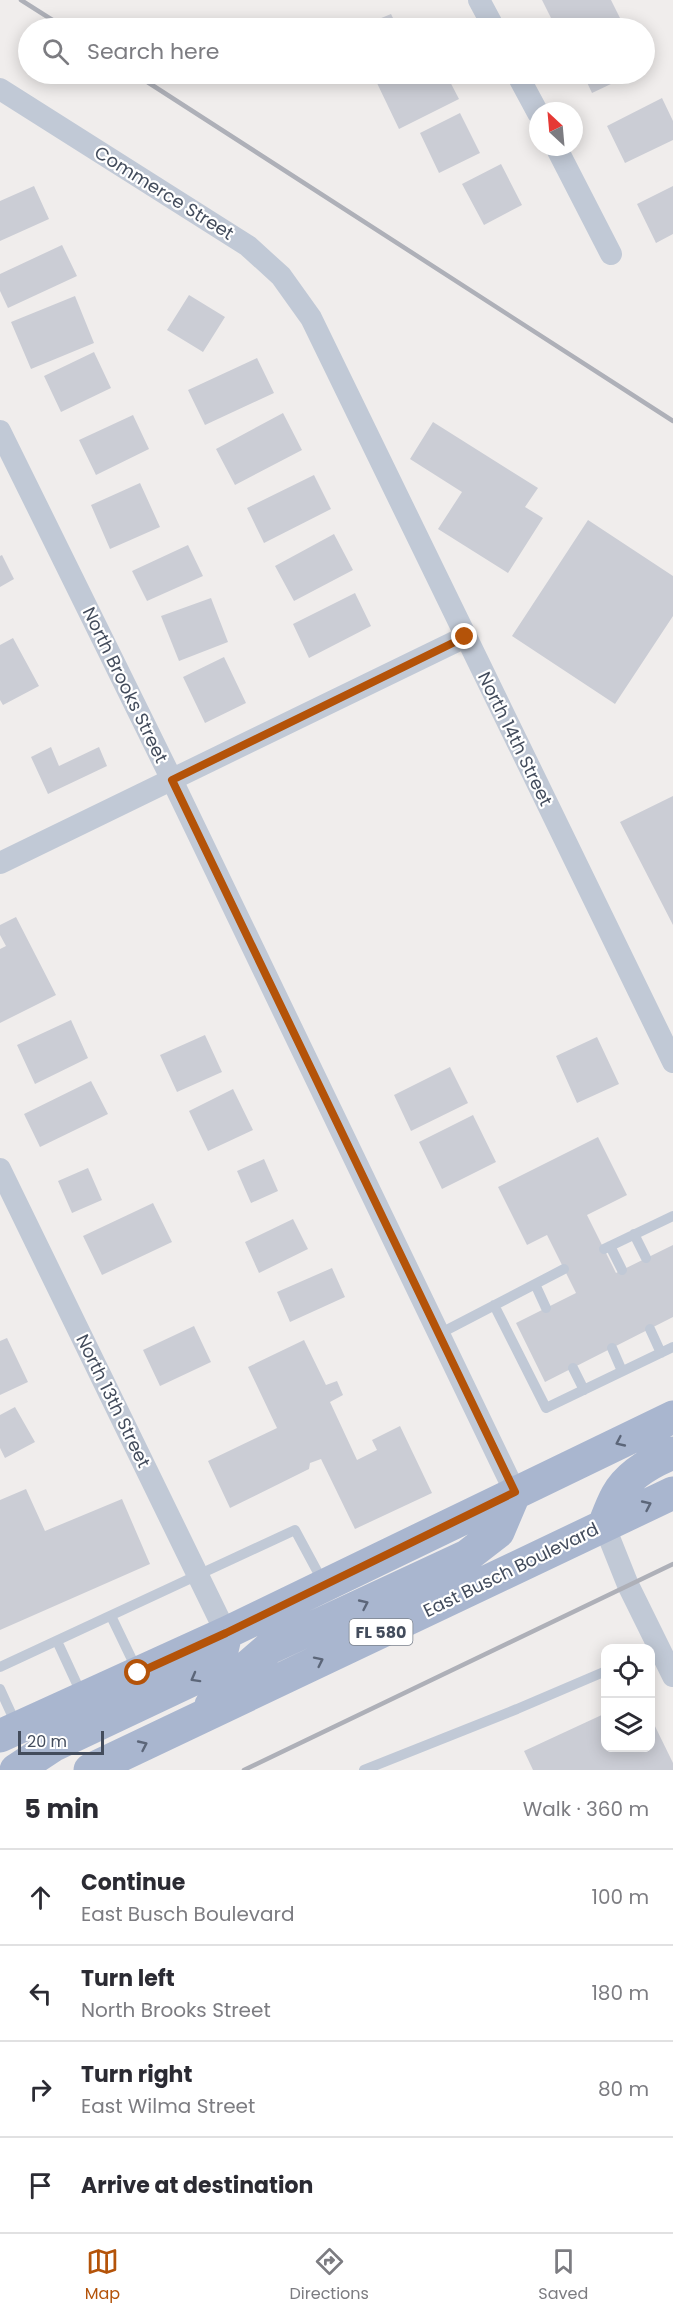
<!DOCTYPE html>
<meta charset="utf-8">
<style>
:root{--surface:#fff;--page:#f2f2f3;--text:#2b2b33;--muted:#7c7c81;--line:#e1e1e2;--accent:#b45309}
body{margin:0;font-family:Poppins,sans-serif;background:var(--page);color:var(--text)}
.controls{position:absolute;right:18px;bottom:18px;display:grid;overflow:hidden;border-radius:12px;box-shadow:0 3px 15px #0003}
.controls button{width:54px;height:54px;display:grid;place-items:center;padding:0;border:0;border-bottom:2px solid var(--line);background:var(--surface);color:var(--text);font:30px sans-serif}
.compass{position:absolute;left:529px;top:102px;width:54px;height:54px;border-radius:50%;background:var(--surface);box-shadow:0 3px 15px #0003;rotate:334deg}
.scale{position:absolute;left:18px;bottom:15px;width:86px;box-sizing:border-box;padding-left:6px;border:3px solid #434c5c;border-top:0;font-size:16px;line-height:21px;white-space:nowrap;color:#434c5c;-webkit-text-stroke:4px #fff;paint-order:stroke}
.stop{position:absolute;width:18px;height:18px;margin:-14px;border:4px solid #b45309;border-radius:50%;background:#fff}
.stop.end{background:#b45309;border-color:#fff;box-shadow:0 2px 6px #0008}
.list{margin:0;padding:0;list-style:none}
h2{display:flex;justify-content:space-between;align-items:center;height:78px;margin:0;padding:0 24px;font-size:26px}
h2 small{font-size:20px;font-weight:400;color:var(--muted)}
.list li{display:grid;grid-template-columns:39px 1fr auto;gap:18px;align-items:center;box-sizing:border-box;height:96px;padding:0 24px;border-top:2px solid var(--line)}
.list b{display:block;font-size:22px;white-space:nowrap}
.list p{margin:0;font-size:20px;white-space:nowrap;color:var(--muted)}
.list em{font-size:20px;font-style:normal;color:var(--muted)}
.icon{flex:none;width:33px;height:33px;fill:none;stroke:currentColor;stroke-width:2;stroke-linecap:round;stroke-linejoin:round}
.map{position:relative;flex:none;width:673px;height:1770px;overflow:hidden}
.search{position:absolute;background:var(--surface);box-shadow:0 3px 15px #0003;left:18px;right:18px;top:18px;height:66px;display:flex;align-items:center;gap:15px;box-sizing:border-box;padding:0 21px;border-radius:33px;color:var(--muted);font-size:22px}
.sheet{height:462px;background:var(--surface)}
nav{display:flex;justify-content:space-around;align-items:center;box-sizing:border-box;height:84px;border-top:2px solid var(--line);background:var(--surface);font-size:16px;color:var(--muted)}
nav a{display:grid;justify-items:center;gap:3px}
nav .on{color:var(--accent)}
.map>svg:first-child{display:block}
.building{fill:#cbcdd5}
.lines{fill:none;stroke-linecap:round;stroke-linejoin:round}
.lane{stroke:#c1c9d6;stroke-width:10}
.street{stroke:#c1c9d6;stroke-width:22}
.primary{stroke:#a9b6cf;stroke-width:33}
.rail{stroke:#aeb0b8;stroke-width:4.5}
.oneway{stroke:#5c6679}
.route{stroke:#b45309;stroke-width:8}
.labels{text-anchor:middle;stroke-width:4.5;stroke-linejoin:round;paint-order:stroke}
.shield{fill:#fff;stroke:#7b828d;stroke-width:1.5}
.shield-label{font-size:16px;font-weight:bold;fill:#434c5c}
.street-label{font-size:18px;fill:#434c5c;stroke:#fff}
</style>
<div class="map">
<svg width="673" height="1770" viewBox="0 0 673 1770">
<rect width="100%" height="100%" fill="#f0edec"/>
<!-- building -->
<path class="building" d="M542,0H611L620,18L599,28H556Z
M391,14L398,28H357Z
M341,74H363L345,82Z
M390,74H446L459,99L399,129L376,81Z
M583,74H632L592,93Z
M662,98L673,121V140L625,163L607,126Z
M460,113L480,153L439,173L420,133Z
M501,164L522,205L484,225L462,184Z
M34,186L49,219L0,241V201Z
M673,186V234L656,243L637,204Z
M62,245L77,276L8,308L0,291V274Z
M189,295L225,317L203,352L167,330Z
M75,296L94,343L31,369L11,322Z
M94,352L111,388L61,412L44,376Z
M257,358L274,393L205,425L188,390Z
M283,413L302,450L235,485L216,449Z
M133,415L149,449L96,475L79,440Z
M433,422L538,488L525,507L543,518L508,573L438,529L462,492L410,459Z
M314,475L331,509L264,543L247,508Z
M140,483L160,527L110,549L91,505Z
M588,520L673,576V616L615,704L512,636Z
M334,534L353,570L294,601L275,566Z
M188,545L203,576L147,601L132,571Z
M2,555L14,579L0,587V556Z
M355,593L371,626L309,658L293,624Z
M211,598L228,642L179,661L161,616Z
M13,638L39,686L3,705L0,700V645Z
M224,657L246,703L205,723L183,677Z
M51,747L59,766L99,747L107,766L48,794L31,757Z
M673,796V925L620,822Z
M16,917L56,995L0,1023V949L6,946L0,935V925Z
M71,1020L88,1058L35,1084L17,1045Z
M205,1035L222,1072L177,1092L160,1055Z
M597,1037L619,1084L577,1103L556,1056Z
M450,1067L468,1103L411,1131L394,1095Z
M91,1081L108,1114L40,1147L24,1114Z
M233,1089L253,1130L208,1151L189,1111Z
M473,1115L496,1162L442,1189L419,1142Z
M598,1137L627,1195L587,1215L616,1273L673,1245V1317L545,1382L516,1323L576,1293L547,1235L527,1245L498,1187Z
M264,1159L278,1191L251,1203L237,1171Z
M88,1168L102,1200L72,1213L58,1181Z
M153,1203L172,1242L102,1275L83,1236Z
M293,1219L308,1249L259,1273L245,1242Z
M332,1268L345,1297L290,1322L277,1292Z
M194,1326L211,1362L160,1386L143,1350Z
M7,1338L28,1382L0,1395V1341Z
M304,1340L326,1385L337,1381L343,1395L330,1402L357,1460L377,1450L372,1440L400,1426L432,1493L355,1529L321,1459L310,1463L309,1469L230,1508L208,1461L277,1428L248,1367Z
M15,1407L35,1442L5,1458L0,1448V1415Z
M26,1489L45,1531L122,1499L150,1564L0,1630V1500Z
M606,1713V1748H650V1716L673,1763V1770H533L524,1751Z"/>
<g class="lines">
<!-- lane -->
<path class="lane" d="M634,1234L646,1258
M610,1246L622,1270
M604,1249L673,1216
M535,1284L546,1308
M494,1305L546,1408L673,1347
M650,1329L661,1353
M439,1334L564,1269
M612,1348L622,1371
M573,1368L584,1390
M111,1616L137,1670
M57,1641L82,1695
M0,1667L295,1530L323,1582
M0,1689L16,1724
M364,1770L517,1709L606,1671"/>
<!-- street -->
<path class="street" d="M479,0L494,28
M517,74L538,113
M0,89L248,246L281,276L311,318L673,1062
M556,147L611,254
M0,431L172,780L515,1492
M0,863L465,637
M0,1169L226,1633
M604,1525L628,1585L673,1676"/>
<!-- primary -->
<path class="primary" d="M604,1525C608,1515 612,1504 617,1495C628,1475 653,1461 673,1453
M211,1705L246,1668L269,1648L467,1556L498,1532L515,1492
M0,1736L226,1633L673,1417
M16,1770L54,1745L200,1676L220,1659L226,1633
M90,1770L673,1493"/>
<!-- rail -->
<path class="rail" d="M21,0L65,28
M135,74L673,421
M244,1770L673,1564"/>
</g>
<!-- one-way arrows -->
<defs><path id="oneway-chevron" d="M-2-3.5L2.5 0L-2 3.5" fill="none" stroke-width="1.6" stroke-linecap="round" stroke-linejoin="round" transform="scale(1.5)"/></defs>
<g class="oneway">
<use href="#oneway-chevron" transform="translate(620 1442) rotate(155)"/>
<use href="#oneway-chevron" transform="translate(647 1505) rotate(-25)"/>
<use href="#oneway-chevron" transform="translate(364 1604) rotate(-25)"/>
<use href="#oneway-chevron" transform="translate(319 1661) rotate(-26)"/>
<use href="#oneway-chevron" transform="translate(195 1678) rotate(151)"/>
<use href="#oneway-chevron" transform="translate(143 1745) rotate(-25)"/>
</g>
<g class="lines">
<!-- route -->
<path class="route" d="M138,1673L226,1633L515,1492L172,780L465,637"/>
</g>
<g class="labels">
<!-- shield labels -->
<rect class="shield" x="349.5" y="1619" width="63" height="26" rx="4.5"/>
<g class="shield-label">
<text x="381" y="1638">FL 580</text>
</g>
<!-- street labels -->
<g class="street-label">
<text transform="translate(164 193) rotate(32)" y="6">Commerce Street</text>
<text transform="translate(125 685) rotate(64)" y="6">North Brooks Street</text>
<text transform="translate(515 739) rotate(64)" y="6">North 14th Street</text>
<text transform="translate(113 1401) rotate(64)" y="6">North 13th Street</text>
<text transform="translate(511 1570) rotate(-26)" y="6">East Busch Boulevard</text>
</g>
</g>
</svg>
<div class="controls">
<button><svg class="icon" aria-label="locate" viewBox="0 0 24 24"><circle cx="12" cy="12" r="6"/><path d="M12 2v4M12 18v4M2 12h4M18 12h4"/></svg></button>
<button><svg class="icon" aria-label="layers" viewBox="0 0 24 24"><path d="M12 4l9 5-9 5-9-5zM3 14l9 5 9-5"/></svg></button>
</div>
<svg class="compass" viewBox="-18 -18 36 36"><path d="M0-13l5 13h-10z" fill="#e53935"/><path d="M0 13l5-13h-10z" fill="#7c7c81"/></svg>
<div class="scale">20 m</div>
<div class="stop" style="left:138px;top:1673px"></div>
<div class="stop end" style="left:465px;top:637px"></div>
<div class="search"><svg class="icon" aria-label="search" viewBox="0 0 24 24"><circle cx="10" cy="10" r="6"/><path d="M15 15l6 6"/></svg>Search here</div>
</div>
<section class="sheet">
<h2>5 min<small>Walk · 360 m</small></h2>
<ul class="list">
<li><svg class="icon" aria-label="ahead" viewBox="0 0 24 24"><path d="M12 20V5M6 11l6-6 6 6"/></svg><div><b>Continue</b><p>East Busch Boulevard</p></div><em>100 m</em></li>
<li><svg class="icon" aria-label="left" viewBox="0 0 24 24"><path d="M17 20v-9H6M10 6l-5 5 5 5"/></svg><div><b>Turn left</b><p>North Brooks Street</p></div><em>180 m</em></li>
<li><svg class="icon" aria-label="right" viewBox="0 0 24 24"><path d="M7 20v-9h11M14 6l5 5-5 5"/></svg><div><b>Turn right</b><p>East Wilma Street</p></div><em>80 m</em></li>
<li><svg class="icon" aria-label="arrive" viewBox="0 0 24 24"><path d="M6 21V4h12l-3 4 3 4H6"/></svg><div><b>Arrive at destination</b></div></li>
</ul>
</section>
<nav>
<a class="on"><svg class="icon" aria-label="map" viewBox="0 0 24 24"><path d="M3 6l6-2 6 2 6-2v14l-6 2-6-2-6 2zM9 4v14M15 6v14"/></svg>Map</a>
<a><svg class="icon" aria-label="directions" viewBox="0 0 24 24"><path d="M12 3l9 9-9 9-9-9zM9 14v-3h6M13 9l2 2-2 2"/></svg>Directions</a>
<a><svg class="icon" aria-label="saved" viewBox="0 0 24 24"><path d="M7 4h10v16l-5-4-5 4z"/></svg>Saved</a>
</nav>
